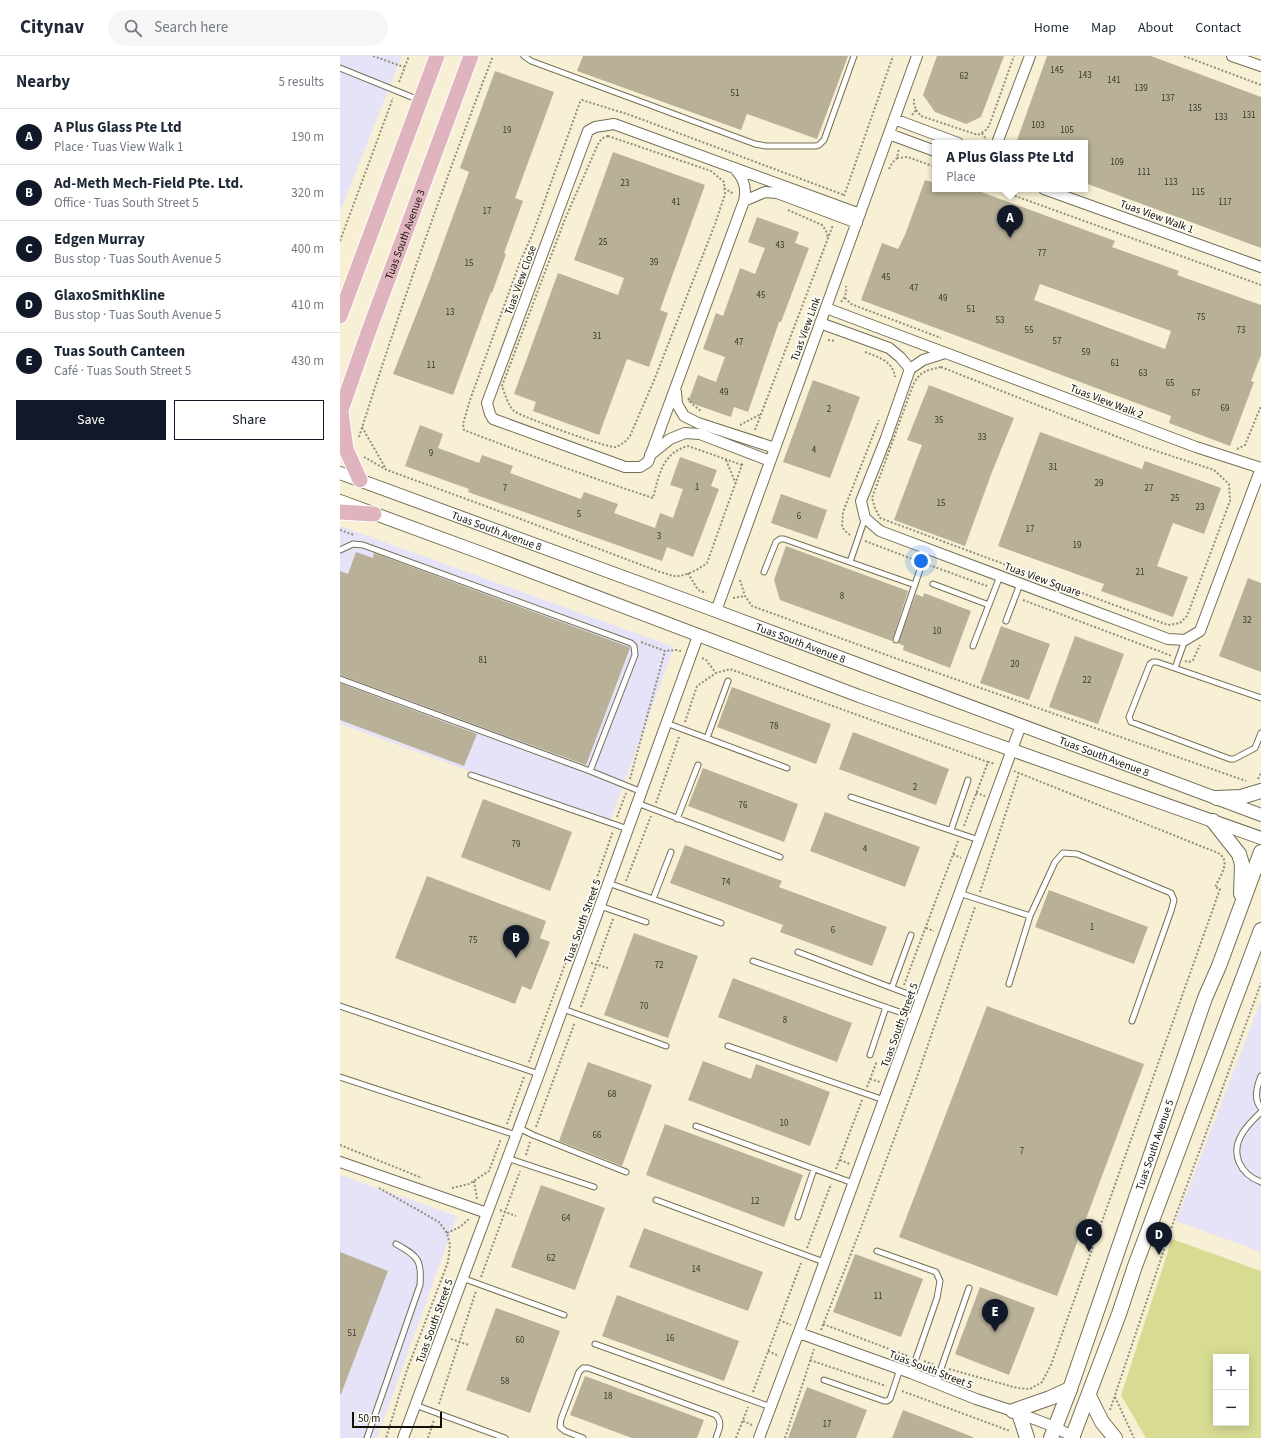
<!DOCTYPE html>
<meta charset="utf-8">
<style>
:root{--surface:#fff;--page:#f6f6f7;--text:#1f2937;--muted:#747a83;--line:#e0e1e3;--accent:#111827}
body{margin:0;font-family:"Source Sans 3",sans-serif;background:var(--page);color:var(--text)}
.controls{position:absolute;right:12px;bottom:12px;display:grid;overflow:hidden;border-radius:0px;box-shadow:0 2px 10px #0003}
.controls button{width:36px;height:36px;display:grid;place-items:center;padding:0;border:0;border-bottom:1px solid var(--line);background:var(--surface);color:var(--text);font:20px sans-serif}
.scale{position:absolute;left:12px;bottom:10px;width:90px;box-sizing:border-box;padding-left:4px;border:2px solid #110f06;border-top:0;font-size:11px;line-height:14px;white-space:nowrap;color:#110f06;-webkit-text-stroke:3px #fefdf7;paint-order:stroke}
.you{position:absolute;left:581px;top:505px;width:14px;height:14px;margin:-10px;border:3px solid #fff;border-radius:50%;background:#1a73e8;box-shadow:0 0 0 6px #1a73e833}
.badge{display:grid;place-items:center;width:26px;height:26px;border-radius:50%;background:var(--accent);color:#fff;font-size:13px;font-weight:700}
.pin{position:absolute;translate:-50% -33px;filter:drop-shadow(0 1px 2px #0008)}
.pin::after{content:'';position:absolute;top:21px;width:14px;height:12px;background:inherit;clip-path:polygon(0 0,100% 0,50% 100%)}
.popup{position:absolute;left:592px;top:84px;width:156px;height:52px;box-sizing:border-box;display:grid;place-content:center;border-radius:0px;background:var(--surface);filter:drop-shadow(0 1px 3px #0005);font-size:13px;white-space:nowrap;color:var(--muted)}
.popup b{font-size:15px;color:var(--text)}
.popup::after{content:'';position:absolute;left:50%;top:100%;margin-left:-8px;border:8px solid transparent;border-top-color:var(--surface)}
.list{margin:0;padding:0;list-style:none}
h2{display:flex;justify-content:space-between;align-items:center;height:52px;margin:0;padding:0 16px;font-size:17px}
h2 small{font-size:13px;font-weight:400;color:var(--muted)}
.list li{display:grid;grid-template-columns:26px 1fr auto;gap:12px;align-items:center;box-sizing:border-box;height:56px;padding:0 16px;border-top:1px solid var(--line)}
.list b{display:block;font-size:15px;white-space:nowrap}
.list p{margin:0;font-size:13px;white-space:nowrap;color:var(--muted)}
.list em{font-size:13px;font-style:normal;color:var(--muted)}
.actions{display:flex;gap:8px;padding:12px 16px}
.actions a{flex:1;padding:9px 0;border:1px solid var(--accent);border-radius:0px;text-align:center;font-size:14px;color:var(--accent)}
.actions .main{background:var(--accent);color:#fff}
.icon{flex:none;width:22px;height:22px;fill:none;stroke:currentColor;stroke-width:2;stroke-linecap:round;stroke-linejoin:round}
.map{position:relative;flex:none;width:921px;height:1382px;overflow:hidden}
header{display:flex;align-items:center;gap:24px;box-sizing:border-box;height:56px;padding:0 20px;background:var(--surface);border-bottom:1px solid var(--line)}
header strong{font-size:19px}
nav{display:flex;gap:22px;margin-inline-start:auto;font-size:14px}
.search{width:280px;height:36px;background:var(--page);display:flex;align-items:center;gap:10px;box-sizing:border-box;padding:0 14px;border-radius:22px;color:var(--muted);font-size:15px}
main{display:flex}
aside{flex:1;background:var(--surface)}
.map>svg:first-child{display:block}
.industrial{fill:#e6e2f8}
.green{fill:#d8dc93;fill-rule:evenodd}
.building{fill:#b8b197;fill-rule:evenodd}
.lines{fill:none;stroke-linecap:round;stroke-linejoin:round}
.service-casing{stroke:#756f56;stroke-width:7}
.minor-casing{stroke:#756f56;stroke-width:12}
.tertiary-casing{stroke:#756f56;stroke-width:14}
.secondary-casing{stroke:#756f56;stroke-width:16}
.primary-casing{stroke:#fff;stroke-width:17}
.path{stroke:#938e7b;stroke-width:2;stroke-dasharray:2 2;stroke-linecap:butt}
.service{stroke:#fff;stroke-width:5}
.minor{stroke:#fff;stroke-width:10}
.tertiary{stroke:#fff;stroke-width:12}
.secondary{stroke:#fff;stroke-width:14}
.primary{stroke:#e0b4bf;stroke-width:15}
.labels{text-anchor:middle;stroke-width:3.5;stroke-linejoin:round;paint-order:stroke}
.number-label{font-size:9px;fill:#3b382a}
.street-label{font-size:11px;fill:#110f06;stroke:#fefdf7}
</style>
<header>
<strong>Citynav</strong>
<div class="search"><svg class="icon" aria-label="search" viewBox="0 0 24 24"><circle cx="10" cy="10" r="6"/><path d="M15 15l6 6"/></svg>Search here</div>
<nav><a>Home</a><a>Map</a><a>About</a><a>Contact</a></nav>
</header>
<main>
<aside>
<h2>Nearby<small>5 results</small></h2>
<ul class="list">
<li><span class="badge">A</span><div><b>A Plus Glass Pte Ltd</b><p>Place · Tuas View Walk 1</p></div><em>190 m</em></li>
<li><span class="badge">B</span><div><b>Ad-Meth Mech-Field Pte. Ltd.</b><p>Office · Tuas South Street 5</p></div><em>320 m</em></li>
<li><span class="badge">C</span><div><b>Edgen Murray</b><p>Bus stop · Tuas South Avenue 5</p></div><em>400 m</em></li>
<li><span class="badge">D</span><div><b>GlaxoSmithKline</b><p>Bus stop · Tuas South Avenue 5</p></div><em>410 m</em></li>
<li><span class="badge">E</span><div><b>Tuas South Canteen</b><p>Café · Tuas South Street 5</p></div><em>430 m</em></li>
</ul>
<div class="actions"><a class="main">Save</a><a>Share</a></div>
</aside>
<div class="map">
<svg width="921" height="1382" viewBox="0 0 921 1382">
<rect width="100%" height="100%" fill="#f7f0d4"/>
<!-- industrial -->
<path class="industrial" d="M0,0H62L0,156Z
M0,470L334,591L270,766L0,668Z
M921,944V1196L836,1165Z
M0,1119L117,1160L37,1382H0Z"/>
<!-- green -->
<path class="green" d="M832,1183L921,1215V1382H806L781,1339ZM876,1301H906V1367H876Z"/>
<!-- building -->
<path class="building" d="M243,0H508L477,83L407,58L401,74L237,15Z
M597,0H664L641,61L626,68L595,56L583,39Z
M707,0H811L921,41V192L745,127V87H676Z
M155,15L214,36L175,142L183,145L164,197L166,198L152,237L151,236L113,339L53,318L89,226L129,116L120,112Z
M273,96L365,129L320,254L328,257L309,311L287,303L259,379L193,355L196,346L174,338L218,217L278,239L284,222L234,204Z
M585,124L595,127V133H633L775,185L772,191L839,215L837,219L921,249V299L911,325L914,326L890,390L829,367L831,360L521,244L542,187L558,193L565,179ZM700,228L831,275L825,293L694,244Z
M417,161L459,176L455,187L469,192L441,266H439L408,356L394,351L391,361L348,346L358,319L376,326L385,301L363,293L376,257L383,260L400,212L415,218L425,192L408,186Z
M473,324L520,341L490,422L443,406Z
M589,329L674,362L652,416L625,490L554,464L582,389L567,384Z
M80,369L103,378L98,392L139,407L142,399L173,410L170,417L241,443L244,436L278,448L274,457L315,472L320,457L333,462L343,433L330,429L340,401L377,414L371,430L379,433L353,501L327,491L322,505L128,436L129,433L65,410Z
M700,376L802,413L805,405L881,432L864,478L833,467L817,510L848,521L833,561L761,535L764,528L658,490Z
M441,438L487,454L477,483L431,467Z
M446,490L568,535L552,585L440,544L434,524Z
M16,496L33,502L34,497L289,591L290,592L246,709L0,619V515L8,518Z
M908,522L921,527V616L879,600Z
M584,537L631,555L610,612L563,594L564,590L558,587L576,538L583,541Z
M661,570L710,588L689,644L640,627Z
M735,580L784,598L758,668L709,651Z
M0,627L137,678L124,710L0,664Z
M392,631L491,668L476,708L377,671Z
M513,676L609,713L596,749L499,713Z
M363,712L458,748L444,786L348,750Z
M143,743L232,776L210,835L121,801Z
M485,756L580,791L565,831L470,795Z
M345,789L442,825L439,831L547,871L532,910L440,876L443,869L330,827Z
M87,820L206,865L200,882L210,886L191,934L182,930L175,948L55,902Z
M709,834L808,871L794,908L695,871Z
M294,877L358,900L328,982L264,959Z
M393,922L512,967L497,1006L378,961Z
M647,950L804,1008L717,1240L559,1181Z
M363,1005L411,1023L416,1008L490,1036L470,1090L348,1044Z
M248,1006L312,1029L282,1110L219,1085Z
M325,1068L463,1119L444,1171L306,1119Z
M201,1129L265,1152L235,1234L171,1211Z
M304,1172L423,1216L408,1255L289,1211Z
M0,1196L48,1215L1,1338H0Z
M515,1198L583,1223L561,1281L493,1256Z
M640,1231L695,1252L669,1319L615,1298Z
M277,1239L399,1285L384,1325L262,1280Z
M156,1252L220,1275L190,1357L126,1334Z
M245,1320L364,1364L357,1382H292L230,1359Z
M467,1331L527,1354L516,1382H448Z
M563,1354L633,1381V1382H552Z"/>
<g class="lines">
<!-- service casing -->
<g class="service-casing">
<path id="service" d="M184,0L191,5L415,88L426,90H476L479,89L484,84L514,0
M0,12L79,44
M0,494L13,488L23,489L291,587L294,590L295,599L250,715
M510,506L525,462
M424,516L436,486L440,483H444L575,529
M593,528L649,549
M666,565L680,528
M556,584L587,493
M633,590L660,520
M835,612L845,584
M0,623L250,715L302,736
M921,642L817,606H813L810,608L789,661L791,666L890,703H894L915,692L921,677
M326,667L447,712
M367,682L388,625
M131,719L288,773
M511,741L639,784
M297,747L440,801
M337,763L358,709
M611,774L628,724
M268,827L381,867
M619,837L690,860L715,806L723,797L737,798L831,837L834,844L831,855L792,965
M313,843L331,796
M260,850L306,866
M458,896L581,943
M413,905L574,961
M669,928L690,860
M552,931L571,879
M0,950L199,1018
M223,953L326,990
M388,990L544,1044
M530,999L546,951
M921,1020C917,1030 913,1043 921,1052
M0,1021L176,1079
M921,1056C914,1063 907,1069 902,1078C890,1098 900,1118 921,1126
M356,1070L513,1127
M179,1072L193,1079L286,1116
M167,1102L254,1131
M316,1144L484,1206
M458,1161L474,1113
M537,1195L596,1216L600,1225L597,1242L571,1317
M122,1222L224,1259
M255,1288L431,1351
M484,1324L544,1345H547L550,1343L560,1313
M596,1327L629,1232
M75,1349L165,1382
M27,1382L80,1229C82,1204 78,1200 56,1188
M243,1382L225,1375L220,1371L221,1363L239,1316L243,1312H248L376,1359C383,1367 379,1373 376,1382"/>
</g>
<!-- minor casing -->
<g class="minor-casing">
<path id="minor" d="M892,0L921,10
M554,63L618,87
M549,78L595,95
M657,87L690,0
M394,112C404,122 407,132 404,145
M704,133L921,211
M517,167L437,137L425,136L404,145L308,406L300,411H285L153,363L150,358L147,347L248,75L255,71L274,68L520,158
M486,252L856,391L921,412
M480,267L549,292L560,301L570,313
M570,313L546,382L521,445L525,462L540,475L828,583L845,584L860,575L921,412
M570,313L583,304L605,297
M336,336L337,348L344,360L358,367L435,392
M310,399L330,383L345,377L360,378L430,405
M376,555L577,0
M0,1106L147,1157
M459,1277L571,1317L636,1343L673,1355L715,1371L735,1382
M63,1382L199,1018L358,580
M419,1382L460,1273L681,669"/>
</g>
<!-- tertiary casing -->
<g class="tertiary-casing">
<g id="tertiary">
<path id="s1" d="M0,417L376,555L921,759"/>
<path d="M0,445L144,498L519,640L921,782"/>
</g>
</g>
<!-- secondary casing -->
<g class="secondary-casing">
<g id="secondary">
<path d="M877,742L901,741L921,735"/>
<path d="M873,765L899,798L902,808L901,838"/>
<path d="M749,1340L762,1366L775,1382"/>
<path d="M673,1355L710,1342L730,1333"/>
<path d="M679,1357L687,1382"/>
<path id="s2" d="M711,1382L730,1333L865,942L879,910L921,796"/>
<path d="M732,1382L779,1258L795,1210L921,874"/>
</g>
</g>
<!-- primary casing -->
<g class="primary-casing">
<g id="primary">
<path d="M0,260L97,0"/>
<path d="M1,356L6,393L20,424"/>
<path id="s3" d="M0,357L28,277L131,0"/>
<path d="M0,456L34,458"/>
</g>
</g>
<!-- path -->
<path class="path" d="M33,0L64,11
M844,0L921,29
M59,26L69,0
M576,54L581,60L638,79L645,75L649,70L674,0
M572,59L576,54L574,47V43
M642,77L647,85
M268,80L371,115L384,126L385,138L375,168L315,322L290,380C286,385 282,389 275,391C267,392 182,361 174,355C169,351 164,336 162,330L225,163L259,86L263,82Z
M557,102L568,101L595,111
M549,113L552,107L557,102L559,92
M384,132L394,138
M656,133L921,229
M504,140L553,0
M448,154L482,169L486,175L488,182
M0,185L53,42
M505,242L511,248L601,282
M501,246C505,241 507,237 506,230
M488,284L495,285
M525,296C538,301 553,305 555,321
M601,311L798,389L874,414L889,428L890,445L847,560L840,567L828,569L540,462L535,452L532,442L572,332C579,315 585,315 601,311Z
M348,342L352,348L361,355
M400,369L421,358
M22,371L46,413
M415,374L493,169
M19,381C60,253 104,126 153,0
M897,393L905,389L921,350
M24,401L47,414L178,462L320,516C325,517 329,519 333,520C344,521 358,514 367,507L403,406
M386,404L396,428
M402,409L348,390C322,397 319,419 313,442C249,421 186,398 124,374L123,368L130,344L180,206L193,177L240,46L242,44L290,59L504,139
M0,474L14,479
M510,479L507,477L502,471L503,456L539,364
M525,485L575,504
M589,509L647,530
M348,517L358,534L366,537
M400,524L405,540L412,550L555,602L906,725
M393,542L405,540
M683,544L832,600
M301,586L325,595L336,594L341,595
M362,602L366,604L376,617L390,613L648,706
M845,605L849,606L853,604L860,589
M345,666L357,630L376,617
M290,723L325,595
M918,723L921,717
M636,737L645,740
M316,747L339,681
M277,761L286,737
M624,770L648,706L655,708
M613,798L621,802
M286,825L311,760
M640,836L679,717
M251,839L273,775
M586,872L594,875
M251,907L268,912
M564,929L618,785
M241,951L273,863
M189,1006L245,854
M530,1023L540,1026
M527,1031L537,1005
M167,1068L184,1021
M196,1071L235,966
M0,1089L82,1122
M186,1099L190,1086
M500,1104L510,1108
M496,1113L522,1044
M134,1125L137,1143
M39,1132L99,1166L107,1177L110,1189L108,1206L67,1314L46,1382
M112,1132L129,1128L149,1115L161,1083
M160,1154L176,1160
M107,1177L120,1171L130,1162
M467,1192L491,1128
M141,1221L180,1115
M439,1264L451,1269
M483,1268L568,1300
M481,1274L521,1172L576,1024L635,851
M111,1283L129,1289
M428,1295L439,1300
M470,1304L546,1330
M584,1305L595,1309
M609,1313L677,1332L690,1333L702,1326L711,1309L880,833L875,831C880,820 892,805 878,797L674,715
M562,1335L670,1375
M413,1336L461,1207
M775,1341L794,1382
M99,1348L136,1235
M770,1354L832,1170L921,927
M403,1365L412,1369
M88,1382L94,1364
M396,1382L408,1351
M445,1382L474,1293"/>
<!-- service -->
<use href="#service" class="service"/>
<!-- minor -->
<use href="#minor" class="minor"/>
<!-- tertiary -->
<use href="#tertiary" class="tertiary"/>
<!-- secondary -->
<use href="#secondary" class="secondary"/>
<!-- primary -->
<use href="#primary" class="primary"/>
</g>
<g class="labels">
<!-- number labels -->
<g class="number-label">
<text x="717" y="17">145</text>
<text x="745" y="22">143</text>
<text x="624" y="23">62</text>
<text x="774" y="27">141</text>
<text x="801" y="35">139</text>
<text x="395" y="40">51</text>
<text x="828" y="45">137</text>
<text x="855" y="55">135</text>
<text x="909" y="62">131</text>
<text x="881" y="64">133</text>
<text x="698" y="72">103</text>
<text x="167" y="77">19</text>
<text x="727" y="77">105</text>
<text x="777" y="109">109</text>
<text x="804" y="119">111</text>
<text x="831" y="129">113</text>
<text x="285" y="130">23</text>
<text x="858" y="139">115</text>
<text x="336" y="149">41</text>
<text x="885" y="149">117</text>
<text x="147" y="158">17</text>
<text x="263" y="189">25</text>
<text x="440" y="192">43</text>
<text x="702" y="200">77</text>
<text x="314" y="209">39</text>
<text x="129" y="210">15</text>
<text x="546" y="224">45</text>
<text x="574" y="235">47</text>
<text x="421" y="242">45</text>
<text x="603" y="245">49</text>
<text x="631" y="256">51</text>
<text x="110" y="259">13</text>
<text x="861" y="264">75</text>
<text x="660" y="267">53</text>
<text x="689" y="277">55</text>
<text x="901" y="277">73</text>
<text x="257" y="283">31</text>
<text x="717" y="288">57</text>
<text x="399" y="289">47</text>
<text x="746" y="299">59</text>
<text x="775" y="310">61</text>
<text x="91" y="312">11</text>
<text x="803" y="320">63</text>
<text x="830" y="330">65</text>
<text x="384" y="339">49</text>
<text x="856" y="340">67</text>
<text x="885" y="355">69</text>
<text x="489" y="356">2</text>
<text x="599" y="367">35</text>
<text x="642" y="384">33</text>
<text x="474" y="397">4</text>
<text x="91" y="400">9</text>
<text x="713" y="414">31</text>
<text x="759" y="430">29</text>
<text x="357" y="434">1</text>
<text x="165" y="435">7</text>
<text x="809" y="435">27</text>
<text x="835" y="445">25</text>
<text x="601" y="450">15</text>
<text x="860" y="454">23</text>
<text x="239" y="461">5</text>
<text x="459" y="463">6</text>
<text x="690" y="476">17</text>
<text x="319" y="483">3</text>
<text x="737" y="492">19</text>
<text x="800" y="519">21</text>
<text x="502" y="543">8</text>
<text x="907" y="567">32</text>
<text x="597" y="578">10</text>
<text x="143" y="607">81</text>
<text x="675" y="611">20</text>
<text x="747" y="627">22</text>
<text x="434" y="673">78</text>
<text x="575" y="734">2</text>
<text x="403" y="752">76</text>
<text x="176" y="791">79</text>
<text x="525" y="796">4</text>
<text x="386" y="829">74</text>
<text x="752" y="874">1</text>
<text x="493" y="877">6</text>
<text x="133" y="887">75</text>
<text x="319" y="912">72</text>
<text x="304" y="953">70</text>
<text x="445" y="967">8</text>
<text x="272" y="1041">68</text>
<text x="444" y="1070">10</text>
<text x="257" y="1082">66</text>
<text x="682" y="1098">7</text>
<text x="415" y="1148">12</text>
<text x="226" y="1165">64</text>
<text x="211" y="1205">62</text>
<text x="356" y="1216">14</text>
<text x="538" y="1243">11</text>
<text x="12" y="1280">51</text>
<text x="330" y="1285">16</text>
<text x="180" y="1287">60</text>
<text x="165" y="1328">58</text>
<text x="268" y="1343">18</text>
<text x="487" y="1371">17</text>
</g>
<!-- street labels -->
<g class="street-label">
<text transform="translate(817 160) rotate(20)" y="4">Tuas View Walk 1</text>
<text dy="4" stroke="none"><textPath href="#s3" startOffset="190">Tuas South Avenue 3</textPath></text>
<text transform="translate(180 224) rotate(-70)" y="4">Tuas View Close</text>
<text transform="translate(465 273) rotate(-70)" y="4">Tuas View Link</text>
<text transform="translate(767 345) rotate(21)" y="4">Tuas View Walk 2</text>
<text dy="4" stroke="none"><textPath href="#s1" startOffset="167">Tuas South Avenue 8</textPath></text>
<text transform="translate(703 523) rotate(20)" y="4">Tuas View Square</text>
<text dy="4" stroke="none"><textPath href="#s1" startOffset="491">Tuas South Avenue 8</textPath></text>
<text dy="4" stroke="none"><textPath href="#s1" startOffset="815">Tuas South Avenue 8</textPath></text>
<text transform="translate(242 865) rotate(-70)" y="4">Tuas South Street 5</text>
<text transform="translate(559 969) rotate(-70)" y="4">Tuas South Street 5</text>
<text dy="4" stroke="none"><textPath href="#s2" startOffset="311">Tuas South Avenue 5</textPath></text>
<text transform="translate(94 1265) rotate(-70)" y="4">Tuas South Street 5</text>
<text transform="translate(591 1313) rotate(21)" y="4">Tuas South Street 5</text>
</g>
</g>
</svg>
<div class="controls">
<button>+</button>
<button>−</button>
</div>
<div class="scale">50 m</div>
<div class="you"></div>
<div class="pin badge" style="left:670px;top:182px">A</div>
<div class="popup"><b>A Plus Glass Pte Ltd</b>Place</div>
<div class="pin badge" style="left:176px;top:902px">B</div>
<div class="pin badge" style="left:749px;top:1196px">C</div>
<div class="pin badge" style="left:819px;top:1199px">D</div>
<div class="pin badge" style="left:655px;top:1276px">E</div>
</div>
</main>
